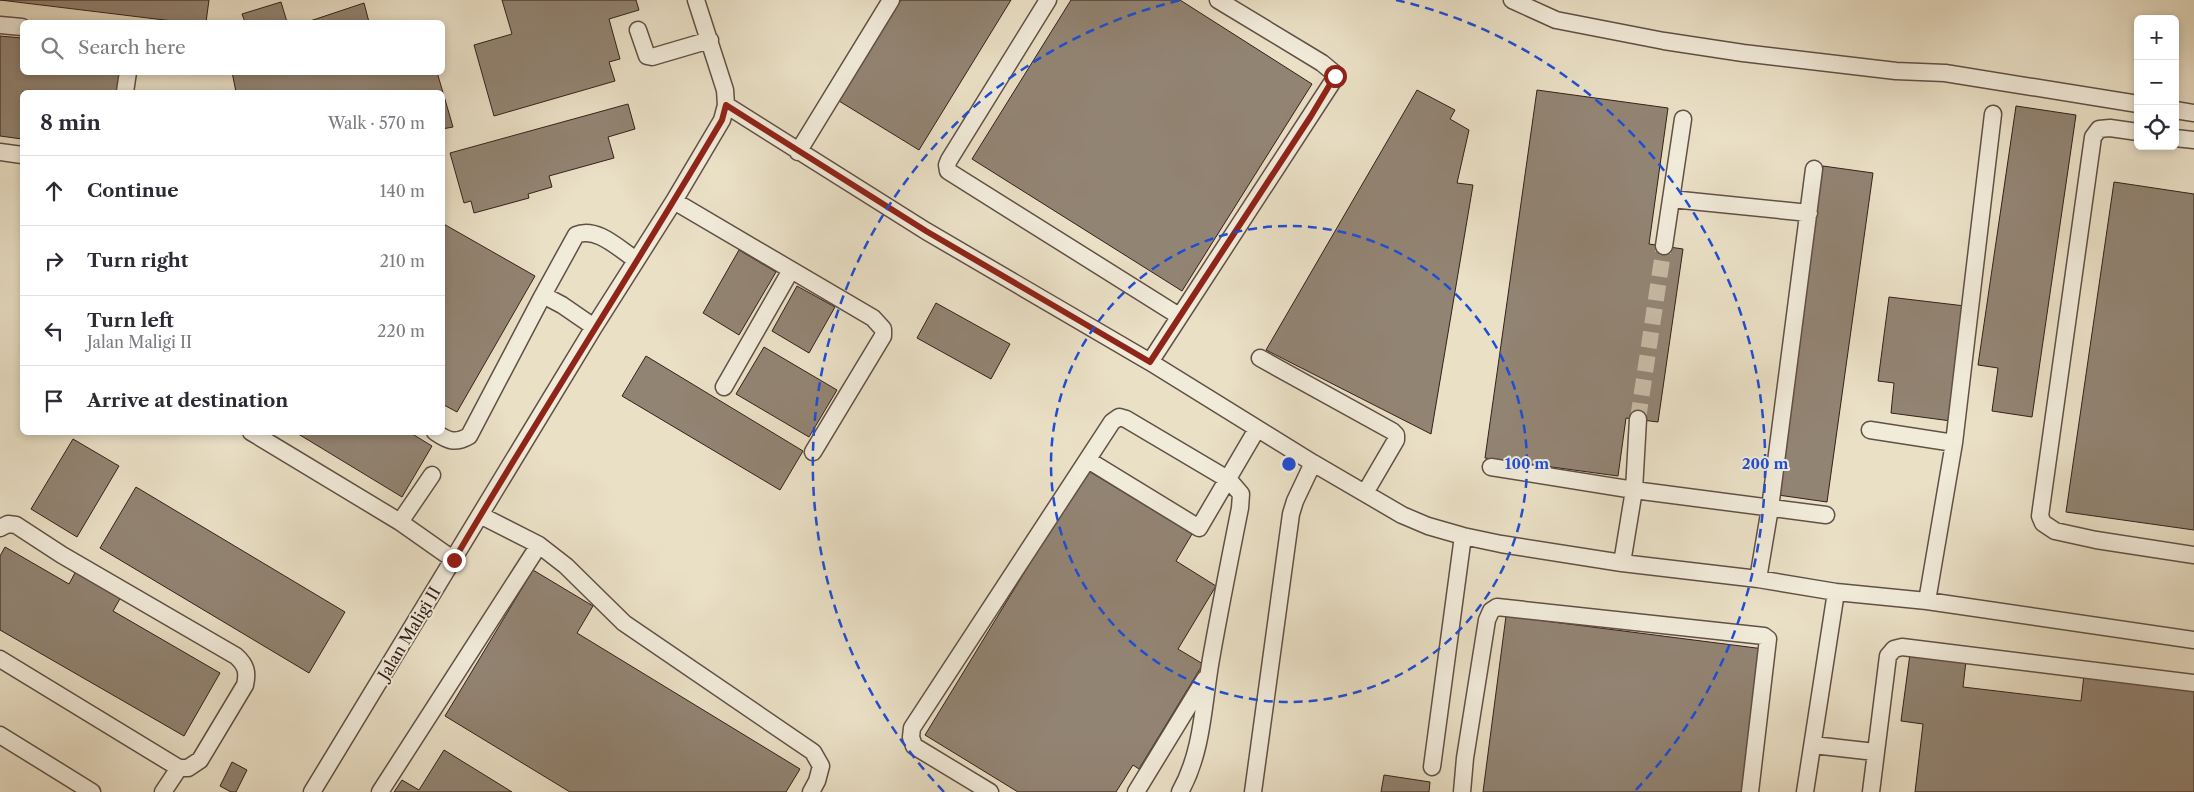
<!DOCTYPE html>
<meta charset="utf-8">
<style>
:root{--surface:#fff;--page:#f7f7f7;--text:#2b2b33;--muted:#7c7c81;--line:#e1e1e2}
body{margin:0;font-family:"Libre Caslon Text",serif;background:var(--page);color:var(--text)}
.controls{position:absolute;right:15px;top:15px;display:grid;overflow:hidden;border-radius:8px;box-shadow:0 2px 8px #0003}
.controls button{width:45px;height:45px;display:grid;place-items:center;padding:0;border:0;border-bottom:1px solid var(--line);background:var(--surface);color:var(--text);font:25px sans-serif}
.stop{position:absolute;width:15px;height:15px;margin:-11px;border:4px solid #8f2418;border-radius:50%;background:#fff}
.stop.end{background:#8f2418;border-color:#fff;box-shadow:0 1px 5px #0008}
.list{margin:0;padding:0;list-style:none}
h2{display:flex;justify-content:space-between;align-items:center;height:65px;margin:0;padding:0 20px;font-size:21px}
h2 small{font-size:16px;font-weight:400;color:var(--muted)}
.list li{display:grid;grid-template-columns:32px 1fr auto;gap:15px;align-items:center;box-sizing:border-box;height:70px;padding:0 20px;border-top:1px solid var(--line)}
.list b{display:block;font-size:19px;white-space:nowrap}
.list p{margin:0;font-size:16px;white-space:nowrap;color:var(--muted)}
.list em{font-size:16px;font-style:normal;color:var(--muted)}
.icon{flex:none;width:28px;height:28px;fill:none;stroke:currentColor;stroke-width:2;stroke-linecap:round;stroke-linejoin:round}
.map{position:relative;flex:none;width:2194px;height:792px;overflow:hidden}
.search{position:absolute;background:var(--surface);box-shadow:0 2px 8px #0003;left:20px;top:20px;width:425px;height:55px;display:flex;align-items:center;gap:12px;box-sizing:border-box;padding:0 18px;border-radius:8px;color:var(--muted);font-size:19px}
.panel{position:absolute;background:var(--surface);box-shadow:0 2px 8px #0003;left:20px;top:90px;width:425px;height:345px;border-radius:8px}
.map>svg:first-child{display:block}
.building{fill:#928473;stroke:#33201a}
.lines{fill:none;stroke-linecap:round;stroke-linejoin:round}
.minor-tunnel{stroke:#c5baa4;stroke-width:16;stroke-dasharray:16 8;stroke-linecap:butt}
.minor-casing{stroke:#615045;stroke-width:19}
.minor{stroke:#f1ebda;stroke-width:16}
.route{stroke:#8f2418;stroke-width:6}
.ring{fill:none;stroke:#1d4ed8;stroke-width:2.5;stroke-dasharray:9 6}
.labels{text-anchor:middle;stroke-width:4;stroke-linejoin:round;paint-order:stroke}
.street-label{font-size:16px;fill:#33201a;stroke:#f1ebda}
.centre{fill:#1d4ed8;stroke:#f1ebda;stroke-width:2.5}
.ring-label{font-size:15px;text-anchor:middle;font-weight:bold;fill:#1d4ed8;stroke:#f1ebda;stroke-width:4;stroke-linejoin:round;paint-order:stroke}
</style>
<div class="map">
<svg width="2194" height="792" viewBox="0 0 2194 792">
<rect width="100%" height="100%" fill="#eae0c6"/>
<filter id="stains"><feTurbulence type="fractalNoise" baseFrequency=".004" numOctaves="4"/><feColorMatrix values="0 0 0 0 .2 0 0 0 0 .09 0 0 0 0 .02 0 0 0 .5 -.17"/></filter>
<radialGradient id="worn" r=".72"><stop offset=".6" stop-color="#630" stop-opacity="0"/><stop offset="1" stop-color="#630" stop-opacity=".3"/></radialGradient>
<!-- building -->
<path class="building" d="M0,0H209L206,22H181Z
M502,0H636L639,10L609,19L620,59L609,62L615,81L494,116L474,45L512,34Z
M901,0H1011L919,150L839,101Z
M1071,0H1180L1312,84L1182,291L972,159Z
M281,2L287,22H245L242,14Z
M364,3L369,22H307Z
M0,36L22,38V72H121L119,92H22V139L0,136Z
M232,72H437L453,127L442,129V92H236Z
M1417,90L1455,110L1450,119L1469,130L1457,183L1473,185L1431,434L1266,350Z
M1537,90L1668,108L1649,244L1683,249L1658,422L1626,418L1618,476L1485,458Z
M628,104L635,129L608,137L614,158L549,176L552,187L528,194L529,198L474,213L471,201L464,203L450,153Z
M2016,106L2076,115L2032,417L1992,411L1998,368L1978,365Z
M1823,166L1873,173L1827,502L1778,495Z
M2114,182L2194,194V530L2066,512Z
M442,223L535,276L457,412L442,404Z
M739,250L776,272L739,335L703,313Z
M797,286L835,307L809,353L772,331Z
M1889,297L1965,306L1951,421L1891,413L1894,383L1878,381Z
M936,303L1010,344L991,379L917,338Z
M764,347L837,390L809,437L736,394Z
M646,356L803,451L780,490L622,396Z
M295,432H409L432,446L402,497Z
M73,439L119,466L77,537L31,509Z
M1087,470L1192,534L1176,561L1216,586L1178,649L1203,664L1139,769L1133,765L1116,792H1018L925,735Z
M136,487L345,612L309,673L100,548Z
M5,547L69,584L76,571L121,597L113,611L220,673L184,736L0,630V556Z
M533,570L593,606L577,633L800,769L786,792H570L445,716Z
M1506,616L1764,649L1745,792H1483Z
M1910,654L1966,661L1963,687L2081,701L2084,675L2194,689V792H1915L1923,724L1901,721Z
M444,750L512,792H394L402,780L419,790Z
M232,762L247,770L236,792H231L220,786Z
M1384,775L1430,782L1429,792H1381Z"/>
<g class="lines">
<!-- minor-tunnel -->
<path class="minor-tunnel" d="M1638,419L1664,246"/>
<!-- minor casing -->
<g class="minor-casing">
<path id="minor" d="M1048,0L949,160L947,165L948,171L1179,316
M1512,0L1556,20L1664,41L1743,53L1896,71L1945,73L2138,104
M0,25L22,27
M638,30L647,56L652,57L710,40
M125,92L128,72
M726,105L926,231L1150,362L1313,463L1402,515L1428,526L1463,536L1501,544L1622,563L1758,579L1836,592L1927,601L2194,640
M2175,110L2194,113
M2138,132L2110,128L2099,129L2093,137L2040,516L2043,523L2055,531L2096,540L2194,555
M2175,138L2194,140
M0,152L22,155
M798,152L891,0
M1671,199L1809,213
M674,201L873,318L883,329V336L813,452
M1664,246L1683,119
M543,295L576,235C597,226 619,249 636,260
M1260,358L1392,431L1396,435V440L1365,493
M1150,362L1335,78L1334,73L1322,63L1218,0
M724,387L791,270
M1870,430L1954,443
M251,432L400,522L454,560
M435,432C448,441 455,444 469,436L543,295L562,305L594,327
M1088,460L1199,528L1257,429
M1491,467L1634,490L1826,515
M400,522L432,475
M0,528L8,524L16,525L62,555L236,656C246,665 248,672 245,685L200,760L188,768H179L0,659
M539,545L566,566L624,623L813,752L821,766L817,781L811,792
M1622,563L1634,490L1638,419
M1758,579L1770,508L1814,169
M1927,601L1954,443L1993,114
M0,735L92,792
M1813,745L1875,752
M1432,767L1463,536
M163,792L179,768
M312,792L594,327L674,201L722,120L726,105L725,90L696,0
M380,792L539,545L480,515
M990,792L914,746L911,737L912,728L1112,422L1119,417L1126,419L1229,480L1241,494L1240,508C1230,558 1220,608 1211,659C1203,704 1203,751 1180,792
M1136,792L1205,679
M1253,792L1291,514L1295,501L1313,463
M1462,792L1465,758L1487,620L1491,611L1497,607L1764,636L1768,639L1750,792
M1805,792L1836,592
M1871,792L1888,656L1894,649L1902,647L2194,683"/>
</g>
<!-- minor -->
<use href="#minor" class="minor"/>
</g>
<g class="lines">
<!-- route -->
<path class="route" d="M454,560C541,412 635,268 722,120L726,105L926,231L1150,362L1311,116L1335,76"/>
</g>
<!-- distance rings -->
<g class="ring">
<circle cx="1289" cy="464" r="238"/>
<path d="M944 792A476 476 0 0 1 1182 0M1396 0A476 476 0 0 1 1634 792"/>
</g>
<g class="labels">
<!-- street labels -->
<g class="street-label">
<text transform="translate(409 633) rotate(-59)" y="6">Jalan Maligi II</text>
</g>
</g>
<circle cx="1289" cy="464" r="8" class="centre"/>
<g class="ring-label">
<text x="1527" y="469">100 m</text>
<text x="1765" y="469">200 m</text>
</g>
<rect width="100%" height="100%" filter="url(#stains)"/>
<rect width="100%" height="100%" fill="url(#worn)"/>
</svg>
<div class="controls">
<button>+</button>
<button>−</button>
<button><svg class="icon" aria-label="locate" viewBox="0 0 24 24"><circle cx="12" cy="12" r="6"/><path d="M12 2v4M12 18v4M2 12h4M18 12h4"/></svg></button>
</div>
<div class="stop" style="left:1335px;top:76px"></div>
<div class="stop end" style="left:454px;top:560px"></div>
<div class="search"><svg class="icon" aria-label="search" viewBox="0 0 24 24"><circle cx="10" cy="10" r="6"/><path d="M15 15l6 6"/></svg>Search here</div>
<section class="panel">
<h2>8 min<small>Walk · 570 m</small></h2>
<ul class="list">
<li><svg class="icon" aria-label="ahead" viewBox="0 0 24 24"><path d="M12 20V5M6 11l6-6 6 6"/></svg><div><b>Continue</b></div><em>140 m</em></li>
<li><svg class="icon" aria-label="right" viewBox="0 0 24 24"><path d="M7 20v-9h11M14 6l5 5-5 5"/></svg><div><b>Turn right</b></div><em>210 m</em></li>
<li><svg class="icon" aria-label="left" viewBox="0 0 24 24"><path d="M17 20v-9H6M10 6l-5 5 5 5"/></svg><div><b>Turn left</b><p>Jalan Maligi II</p></div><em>220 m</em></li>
<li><svg class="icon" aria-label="arrive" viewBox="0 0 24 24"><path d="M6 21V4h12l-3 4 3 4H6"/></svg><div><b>Arrive at destination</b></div></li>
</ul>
</section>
</div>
